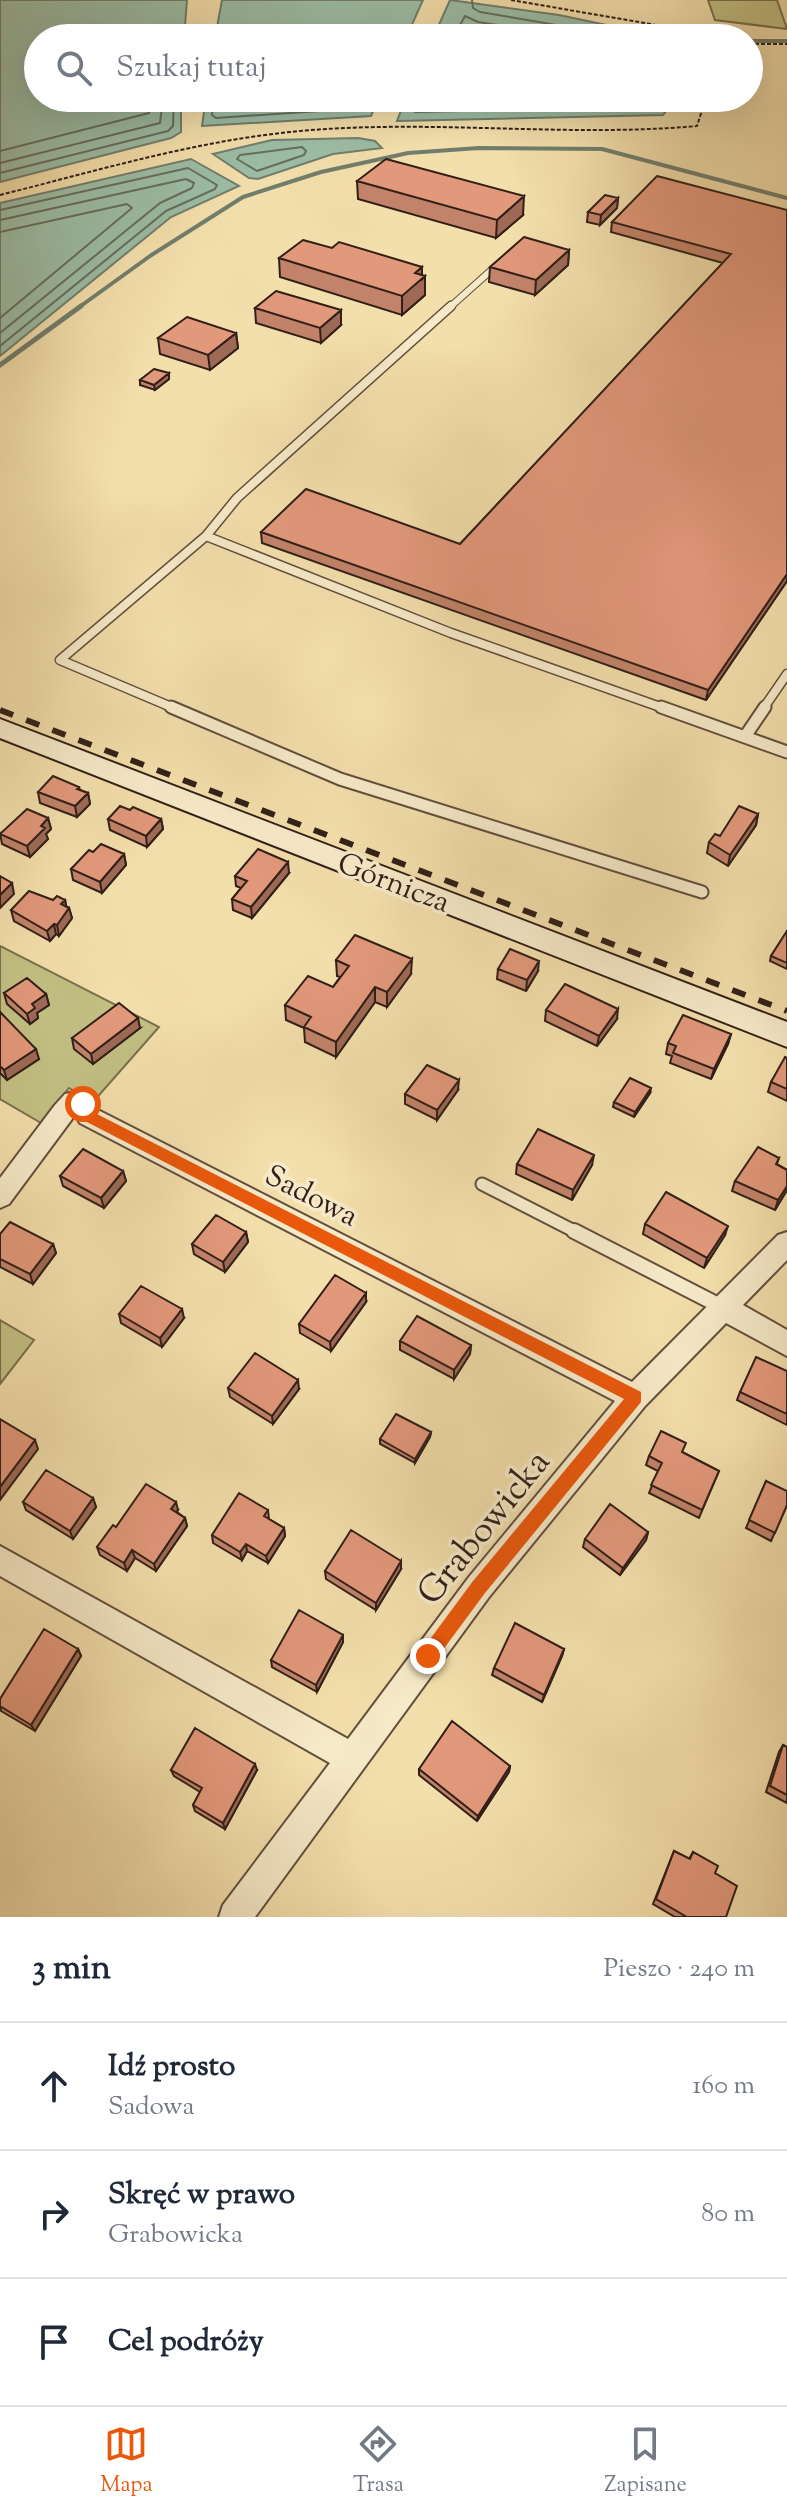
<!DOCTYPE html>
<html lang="pl">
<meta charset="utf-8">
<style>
:root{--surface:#fff;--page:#f6f6f7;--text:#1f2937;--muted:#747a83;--line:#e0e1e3;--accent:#ea580c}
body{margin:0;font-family:"Sorts Mill Goudy",serif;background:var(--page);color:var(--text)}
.stop{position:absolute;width:24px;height:24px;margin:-18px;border:6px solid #ea580c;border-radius:50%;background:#fff}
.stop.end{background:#ea580c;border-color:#fff;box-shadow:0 2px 8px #0008}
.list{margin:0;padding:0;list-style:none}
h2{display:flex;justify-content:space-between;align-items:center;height:104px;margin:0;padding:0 32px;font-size:34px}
h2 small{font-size:26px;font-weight:400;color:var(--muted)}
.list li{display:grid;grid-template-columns:52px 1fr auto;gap:24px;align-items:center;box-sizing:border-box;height:128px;padding:0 32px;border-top:2px solid var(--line)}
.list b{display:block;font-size:30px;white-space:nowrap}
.list p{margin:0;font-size:26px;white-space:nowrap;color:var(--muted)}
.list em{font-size:26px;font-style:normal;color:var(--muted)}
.icon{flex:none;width:44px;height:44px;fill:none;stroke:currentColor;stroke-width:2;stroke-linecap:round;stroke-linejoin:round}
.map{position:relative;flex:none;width:787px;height:1917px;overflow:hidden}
.search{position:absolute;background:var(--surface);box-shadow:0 8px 32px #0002;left:24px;right:24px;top:24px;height:88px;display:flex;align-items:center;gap:20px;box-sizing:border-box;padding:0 28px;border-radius:44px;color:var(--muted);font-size:30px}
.sheet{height:488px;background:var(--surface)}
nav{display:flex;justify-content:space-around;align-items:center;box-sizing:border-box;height:112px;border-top:2px solid var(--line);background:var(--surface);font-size:22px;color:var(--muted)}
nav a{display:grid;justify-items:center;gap:4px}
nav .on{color:var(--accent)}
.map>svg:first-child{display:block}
.green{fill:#c3c084;stroke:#7a704e;stroke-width:2}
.water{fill:#9cbda6;stroke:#717e6d;stroke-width:2}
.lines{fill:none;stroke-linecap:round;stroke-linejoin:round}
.shore{stroke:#666e5f;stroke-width:2}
.stream-far1{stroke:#717e6d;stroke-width:4}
.stream{stroke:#717e6d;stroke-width:5}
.lane-far3-casing{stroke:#624f3d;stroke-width:8}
.lane-far2-casing{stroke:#624f3d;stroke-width:11}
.lane-far1-casing{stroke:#624f3d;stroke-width:15}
.lane-casing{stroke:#624f3d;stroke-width:18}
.street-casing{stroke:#624f3d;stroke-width:4}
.secondary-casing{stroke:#311f18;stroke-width:4}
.path{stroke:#311f18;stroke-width:2;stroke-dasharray:4 2;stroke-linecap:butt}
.lane-far3{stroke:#f7eac9;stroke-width:6}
.lane-far2{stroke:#f7eac9;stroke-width:8}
.lane-far1{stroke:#f7eac9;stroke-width:11}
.lane{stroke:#f7eac9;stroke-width:14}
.street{fill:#f7eac9;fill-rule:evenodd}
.secondary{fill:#f7eac9;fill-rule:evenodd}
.rail{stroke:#311f18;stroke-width:6;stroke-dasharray:14 14;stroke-linecap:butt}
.wall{fill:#c2836a;stroke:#311f18;stroke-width:2}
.shaded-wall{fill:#9e6a56;stroke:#311f18;stroke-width:2}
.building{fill:#e2987b;stroke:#311f18;stroke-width:2}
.route{fill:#ea580c}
.labels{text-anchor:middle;stroke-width:7;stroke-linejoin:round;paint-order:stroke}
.street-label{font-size:30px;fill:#311f18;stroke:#f7eac9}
.near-street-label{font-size:36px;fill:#311f18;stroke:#f7eac9}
</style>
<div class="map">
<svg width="787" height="1917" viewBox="0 0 787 1917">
<rect width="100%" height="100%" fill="#f3dfac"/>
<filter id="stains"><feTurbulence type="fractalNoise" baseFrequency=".0025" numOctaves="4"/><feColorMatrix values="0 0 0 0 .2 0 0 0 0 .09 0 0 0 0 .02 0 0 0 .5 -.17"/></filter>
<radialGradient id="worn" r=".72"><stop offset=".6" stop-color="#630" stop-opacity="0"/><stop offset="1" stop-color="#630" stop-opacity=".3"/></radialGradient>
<!-- green -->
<path class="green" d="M708,0H777L787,29L715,20Z
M0,946L159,1027L93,1102L69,1088L41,1123L0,1099Z
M0,1320L34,1340L0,1384Z"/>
<!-- water -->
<path class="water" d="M0,0H187L184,38H38V98H181V132L171,138L0,182Z
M222,0H423L406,38H215Z
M450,0L559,15L668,38H433Z
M206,98H379L371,116L202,126Z
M406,98H676L663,115L397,121Z
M358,138L375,141L382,148L333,154L258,179L249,178L213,154L272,140Z
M191,159L239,186L171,217L0,356V203Z"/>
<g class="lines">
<!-- shore -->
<path class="shore" d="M472,0L473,8L480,12L633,38
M453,38L465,16L478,22L582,38
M213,98L212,115L216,118L364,108L370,98
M223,98V106L227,108L358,98
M413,98L411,109L415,112L658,107L668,98
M423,98L427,102L631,98
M302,147L306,151L304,155L257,171L237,159L240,155Z
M0,151L149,113L151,98
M0,163L160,123L163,98
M0,173L168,131L173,126L174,98
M0,210L188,168L217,185L215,189L166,211L0,346
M0,220L186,179L194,183L192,188L160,203L0,333
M0,232L127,204L132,208L0,318"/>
<!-- stream-far1 -->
<path class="stream-far1" d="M749,41H787
M78,308L150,256L243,197L321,172L408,153L479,148L602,149L787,198"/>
<!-- stream -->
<path class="stream" d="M0,365L81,306"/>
<!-- lane-far3 casing -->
<g class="lane-far3-casing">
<path id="lane-far3" d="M449,308L496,266"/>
</g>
<!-- lane-far2 casing -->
<g class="lane-far2-casing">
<path id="lane-far2" d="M206,536L451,633L666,709
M176,709L60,660L206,536L237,498L451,306
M763,709L787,674"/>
</g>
<!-- lane-far1 casing -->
<g class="lane-far1-casing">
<path id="lane-far1" d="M171,707L340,779L702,892
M661,707L787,752
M746,735L765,707
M482,1184L578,1233"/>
</g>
<!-- lane casing -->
<g class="lane-casing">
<path id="lane" d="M574,1231L722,1307"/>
</g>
<!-- street casing -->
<g class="street-casing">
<path id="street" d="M78,1091L86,1094L96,1109L632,1382L778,1235L787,1232V1260L743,1305L787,1330V1356L726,1323L645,1406L489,1597L255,1917H219L223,1905L330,1763L0,1576V1546L348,1739L469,1577L615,1401L80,1123L75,1115L9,1204L0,1208V1178L55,1105L65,1094Z"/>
</g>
<!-- secondary casing -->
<g class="secondary-casing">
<path id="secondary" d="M0,719L787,1022V1047L0,738Z"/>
</g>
<!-- path -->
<path class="path" d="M511,0L691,31L708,38
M749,44H787
M0,195C96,171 192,142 290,132C425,118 562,138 697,126L706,98"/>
<!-- lane-far3 -->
<use href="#lane-far3" class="lane-far3"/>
<!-- lane-far2 -->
<use href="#lane-far2" class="lane-far2"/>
<!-- lane-far1 -->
<use href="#lane-far1" class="lane-far1"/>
<!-- lane -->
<use href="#lane" class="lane"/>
<!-- street -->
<use href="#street" class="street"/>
<!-- secondary -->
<use href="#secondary" class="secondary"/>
<!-- rail -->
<path class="rail" d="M0,710L787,1011"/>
</g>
<!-- wall -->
<path class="wall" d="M357,181L523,215L496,238L358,199Z
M618,198L617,208L600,225L587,222L588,212Z
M787,210V581L706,700L262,543L261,532L460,544L723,263L611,232L612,222Z
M569,250L568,265L535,295L489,282L490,267Z
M279,258L422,275L425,295L402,315L280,277Z
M255,308L341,325L321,343L256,323Z
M236,333L238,348L210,370L160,354L158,338Z
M169,373V379L155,390L140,385V380Z
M79,787L80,790L88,793L90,804L77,817L40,803L38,792Z
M130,810L161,819L163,829L147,847L110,830L108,819Z
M758,814L756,825L728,866L707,853L709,842Z
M48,818L51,829L46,834L48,839L30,857L2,844L0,833Z
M93,852L124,854L126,865L102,893L73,880L71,869Z
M289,873L252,918L233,910L232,899L241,888L236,886L235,876Z
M53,900H65L66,906L69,908L72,918L59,936L56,934L50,941L14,921L11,910Z
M787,931V969L770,961L771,956Z
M336,960L411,974L387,1007L375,1002L336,1057L305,1042L304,1028L286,1020L285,1005L333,987L340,977L337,976Z
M498,969L538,971L526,991L497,979Z
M4,993L46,994L49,1005L37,1013L38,1018L30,1024L7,1004Z
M546,1010L617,1019L597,1046L545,1021Z
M0,1012L39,1059L7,1080L0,1073Z
M140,1028L93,1064L74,1049L72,1038Z
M731,1034L728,1044L711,1079L670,1063L672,1056L666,1054L668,1043Z
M787,1058V1101L768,1092L771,1082Z
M458,1090L437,1120L405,1104V1094Z
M650,1093L634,1117L613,1107L614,1102Z
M779,1158L777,1164L787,1170V1190L775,1210L732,1191L735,1181Z
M517,1164L592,1165L572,1200L516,1174Z
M123,1171L126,1181L104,1208L63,1186L60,1176Z
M645,1224L725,1235L704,1268L643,1234Z
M246,1232L248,1242L225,1272L194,1254L192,1244Z
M0,1234L53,1244L56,1253L33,1284L0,1267Z
M366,1302L331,1351L300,1333L299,1324Z
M119,1314L184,1318L162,1347L121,1323Z
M400,1341L471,1345L470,1354L454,1379L400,1350Z
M787,1371V1425L737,1400L740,1392Z
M228,1388L299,1389L273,1424L230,1397Z
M431,1432L430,1437L415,1463L380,1444V1439Z
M682,1452L719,1471L699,1518L649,1493L658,1471L646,1465L649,1456Z
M766,1481L787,1505L771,1541L746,1528Z
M93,1498L96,1507L73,1539L26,1510L23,1502Z
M178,1510L177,1512L185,1518L187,1526L156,1571L135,1558L127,1571L100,1555L97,1547L116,1527Z
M268,1510L269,1519L284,1528L285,1536L268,1563L247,1551L242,1560L213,1543L212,1535Z
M648,1532L646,1540L620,1575L583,1547L585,1539Z
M401,1569L376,1610L326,1579L325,1571Z
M343,1635V1642L317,1692L272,1667L271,1660Z
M78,1649L81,1656L35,1731L1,1711L0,1699Z
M564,1649L562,1656L542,1702L492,1675L494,1668Z
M783,1745L787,1747V1803L766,1792L779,1752Z
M510,1766L509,1772L477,1821L419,1775V1769Z
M171,1770H257L225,1829L195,1811L193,1805L200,1792L174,1776Z
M674,1851L689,1859L693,1852L715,1873L726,1917H675L653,1904Z"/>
<!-- shaded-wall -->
<path class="shaded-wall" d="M524,196L523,215L496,238L497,220Z
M618,198L617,208L600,225L601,215Z
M569,250L568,265L535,295L536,280Z
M422,267V279L425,276V295L402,315V296L415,273Z
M341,310V325L321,343L320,328Z
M236,333L238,348L210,370L208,355Z
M169,373V379L155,390L154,385Z
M787,574V581L706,700L708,690Z
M88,793L90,804L77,817L75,806Z
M758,814L756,825L728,866L730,855Z
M48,818L51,829L46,834L48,839L30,857L27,846L41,826Z
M161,819L163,829L147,847L146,836Z
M124,854L126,865L102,893L100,882Z
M288,862L289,873L252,918L251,907Z
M12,883L14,894L0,908V895Z
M65,900L67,910L69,908L72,918L59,936L57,925L61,904Z
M54,924L56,934L50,941L47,931Z
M412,959L411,974L387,1007V992Z
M539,961L538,971L526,991L527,980Z
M375,987V1002L336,1057V1042Z
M46,994L49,1005L37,1013L38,1018L30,1024L27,1014L32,1004Z
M618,1009L617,1019L597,1046L599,1036Z
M138,1018L140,1028L93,1064L91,1054Z
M731,1034L728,1044L711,1079L714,1069Z
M36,1049L39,1059L7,1080L4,1070Z
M459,1080L458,1090L437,1120V1110Z
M651,1088L650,1093L634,1117L635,1112Z
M594,1155L592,1165L572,1200L573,1190Z
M123,1171L126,1181L104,1208L101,1198Z
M787,1186V1190L775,1210L778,1200Z
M728,1226L725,1235L704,1268L707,1258Z
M246,1232L248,1242L225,1272L223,1262Z
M53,1244L56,1253L33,1284L30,1274Z
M366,1293V1302L331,1351L330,1342Z
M182,1309L184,1318L162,1347L160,1338Z
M471,1345L470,1354L454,1379V1370Z
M298,1380L299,1389L273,1424L272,1416Z
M431,1432L430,1437L415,1463V1459Z
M35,1440L38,1449L0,1500V1487Z
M93,1498L96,1507L73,1539L70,1531Z
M176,1502L178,1510L173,1517L171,1509Z
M185,1518L187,1526L156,1571L154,1564Z
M284,1528L285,1536L268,1563L266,1556Z
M648,1532L646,1540L620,1575L623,1568Z
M246,1544L247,1551L242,1560L240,1552Z
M132,1550L135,1558L127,1571L124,1563Z
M401,1561V1569L376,1610V1603Z
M343,1635V1642L317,1692L316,1685Z
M78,1649L81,1656L35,1731L31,1725Z
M564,1649L562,1656L542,1702L544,1695Z
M255,1764L257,1770L225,1829L223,1823Z
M510,1766L509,1772L477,1821L478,1816Z"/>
<!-- building -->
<path class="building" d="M386,159L524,196L497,220L357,181Z
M657,176L787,210V574L708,690L261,532L306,489L460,544L731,254L612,222Z
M605,195L618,198L601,215L588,212Z
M524,237L569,250L536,280L490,267Z
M303,240L332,248L339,242L422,267L415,273L425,276L402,296L279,258Z
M276,291L341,310L320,328L255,308Z
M187,317L236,333L208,355L158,338Z
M154,369L169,373L154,385L140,380Z
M53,776L79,787L77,789L88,793L75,806L38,792Z
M120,806L130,810L133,807L161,819L146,836L108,819Z
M739,806L758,814L730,855L709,842L715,834L720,836Z
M27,809L48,818L41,826L45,828L27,846L0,834Z
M101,844L124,854L100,882L71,869L89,850L93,852Z
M258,849L288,862L251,907L232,899L247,881L235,876Z
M0,876L12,883L0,895Z
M29,891L53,900L57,896L65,900L61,904L69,908L57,925L54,924L47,931L11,910Z
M787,931V963L771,956Z
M355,935L412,959L387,992L375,987L336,1042L304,1027L311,1017L285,1005L308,976L333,987L349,966L336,960Z
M510,949L539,961L527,980L498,969Z
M27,978L46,994L32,1004L35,1008L27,1014L4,993Z
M565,984L618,1009L599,1036L546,1010Z
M119,1003L138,1018L91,1054L72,1038Z
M0,1012L36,1049L4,1070L0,1066Z
M683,1015L731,1034L714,1069L673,1053L676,1046L668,1043Z
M785,1057L787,1058V1089L771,1082Z
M427,1065L459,1080L437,1110L405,1094Z
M630,1078L651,1088L635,1112L614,1102Z
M538,1129L594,1155L573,1190L517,1164Z
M758,1147L779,1158L776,1164L787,1170V1186L778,1200L735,1181Z
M83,1149L123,1171L101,1198L60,1176Z
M666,1192L728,1226L707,1258L645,1224Z
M216,1215L246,1232L223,1262L192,1244Z
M10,1222L53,1244L30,1274L0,1259V1234Z
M335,1275L366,1293L330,1342L299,1324Z
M141,1286L182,1309L160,1338L119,1314Z
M417,1316L471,1345L454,1370L400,1341Z
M255,1353L298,1380L272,1416L228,1388Z
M756,1357L787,1371V1414L740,1392Z
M396,1414L431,1432L415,1459L380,1439Z
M0,1419L35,1440L0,1487Z
M661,1431L686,1443L682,1452L719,1471L702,1510L651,1485L662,1463L649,1456Z
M46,1470L93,1498L70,1531L23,1502Z
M766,1481L787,1491V1505L775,1533L749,1520Z
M146,1484L176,1502L171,1509L185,1518L154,1564L132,1550L124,1563L97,1547L113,1525L116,1527Z
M239,1493L268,1510L264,1516L284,1528L266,1556L246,1544L240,1552L212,1535Z
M610,1504L648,1532L623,1568L585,1539Z
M351,1530L401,1561L376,1603L325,1571Z
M299,1610L343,1635L316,1685L271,1660Z
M515,1623L564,1649L544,1695L494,1668Z
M44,1629L78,1649L31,1725L0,1706V1699Z
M452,1721L510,1766L478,1816L419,1769Z
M195,1728L255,1764L223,1823L193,1805L202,1788L171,1770Z
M783,1745L787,1747V1795L770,1786Z
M674,1851L690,1859L693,1852L718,1866L715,1873L737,1886L726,1917H687L656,1899Z"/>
<!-- route -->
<path class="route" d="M83,1098L88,1100L93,1112L641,1392V1402L485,1593L434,1662L428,1665L422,1662L419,1656L422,1650L473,1581L624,1399L83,1120L76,1104Z"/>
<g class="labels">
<!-- street labels -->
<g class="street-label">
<text transform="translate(394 882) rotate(21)" y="10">Górnicza</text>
<text transform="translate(312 1195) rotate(27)" y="10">Sadowa</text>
</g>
<!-- near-street labels -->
<g class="near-street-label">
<text transform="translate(482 1526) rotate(-51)" y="13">Grabowicka</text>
</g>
</g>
<rect width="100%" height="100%" filter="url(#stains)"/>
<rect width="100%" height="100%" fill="url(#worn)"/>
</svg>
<div class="stop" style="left:83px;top:1104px"></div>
<div class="stop end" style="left:428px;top:1656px"></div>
<div class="search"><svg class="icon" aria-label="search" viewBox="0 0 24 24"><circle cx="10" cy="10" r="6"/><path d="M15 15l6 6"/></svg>Szukaj tutaj</div>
</div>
<section class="sheet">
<h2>3 min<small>Pieszo · 240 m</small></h2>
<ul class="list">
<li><svg class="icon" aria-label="ahead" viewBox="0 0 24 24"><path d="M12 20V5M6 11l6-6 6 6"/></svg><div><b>Idź prosto</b><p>Sadowa</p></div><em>160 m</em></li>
<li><svg class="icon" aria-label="right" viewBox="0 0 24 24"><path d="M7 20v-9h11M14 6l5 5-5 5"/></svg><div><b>Skręć w prawo</b><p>Grabowicka</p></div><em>80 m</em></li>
<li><svg class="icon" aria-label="arrive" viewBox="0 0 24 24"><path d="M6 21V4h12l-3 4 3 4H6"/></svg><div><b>Cel podróży</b></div></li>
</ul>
</section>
<nav>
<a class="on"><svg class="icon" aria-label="map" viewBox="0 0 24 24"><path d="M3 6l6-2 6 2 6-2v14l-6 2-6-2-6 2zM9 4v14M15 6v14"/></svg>Mapa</a>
<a><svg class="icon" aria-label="directions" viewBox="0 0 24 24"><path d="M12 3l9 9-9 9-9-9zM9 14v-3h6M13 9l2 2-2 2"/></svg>Trasa</a>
<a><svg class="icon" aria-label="saved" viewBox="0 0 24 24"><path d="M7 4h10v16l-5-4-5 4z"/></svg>Zapisane</a>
</nav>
